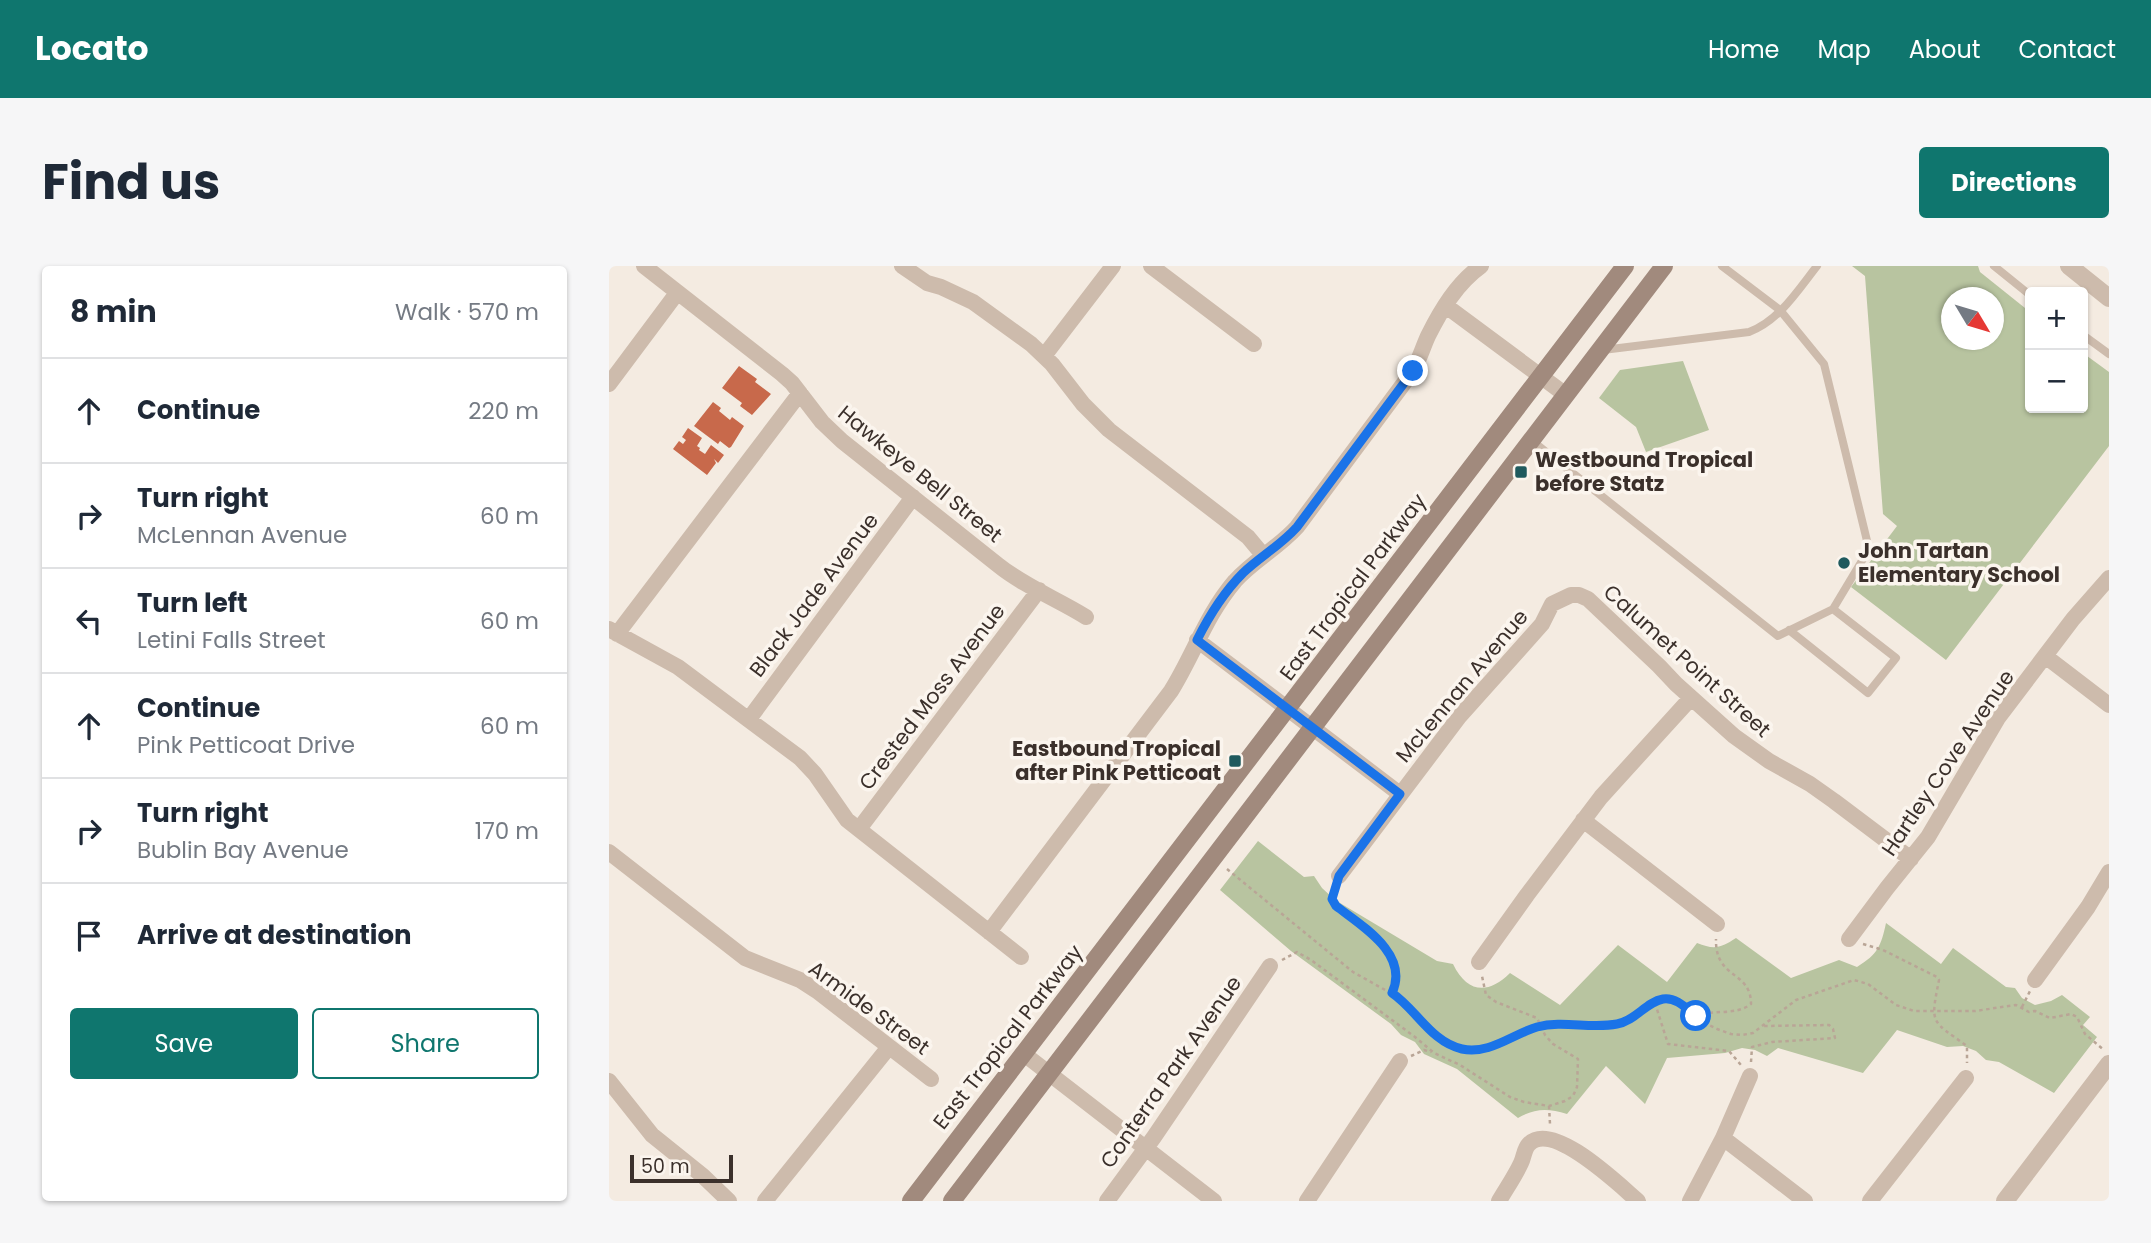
<!DOCTYPE html>
<meta charset="utf-8">
<style>
:root{--surface:#fff;--page:#f6f6f7;--text:#1f2937;--muted:#747a83;--line:#e0e1e3;--accent:#0f766e}
body{margin:0;font-family:Poppins,sans-serif;background:var(--page);color:var(--text)}
.controls{position:absolute;right:21px;top:21px;display:grid;overflow:hidden;border-radius:7px;box-shadow:0 2px 5px #0004}
.controls button{width:63px;height:63px;display:grid;place-items:center;padding:0;border:0;border-bottom:2px solid var(--line);background:var(--surface);color:var(--text);font:35px sans-serif}
.compass{position:absolute;left:1332px;top:21px;width:63px;height:63px;border-radius:50%;background:var(--surface);box-shadow:0 2px 5px #0004;rotate:128deg}
.scale{position:absolute;left:21px;bottom:18px;width:103px;box-sizing:border-box;padding-left:7px;border:4px solid #3b302b;border-top:0;font-size:19px;line-height:24px;white-space:nowrap;color:#3b302b;-webkit-text-stroke:5px #fbf5ee;paint-order:stroke}
.stop{position:absolute;width:21px;height:21px;margin:-16px;border:5px solid #1a73e8;border-radius:50%;background:#fff}
.stop.end{background:#1a73e8;border-color:#fff;box-shadow:0 2px 7px #0008}
.list{margin:0;padding:0;list-style:none}
h2{display:flex;justify-content:space-between;align-items:center;height:91px;margin:0;padding:0 28px;font-size:30px}
h2 small{font-size:23px;font-weight:400;color:var(--muted)}
.list li{display:grid;grid-template-columns:46px 1fr auto;gap:21px;align-items:center;box-sizing:border-box;height:105px;padding:0 28px;border-top:2px solid var(--line)}
.list b{display:block;font-size:26px;white-space:nowrap}
.list p{margin:0;font-size:23px;white-space:nowrap;color:var(--muted)}
.list em{font-size:23px;font-style:normal;color:var(--muted)}
.actions{display:flex;gap:14px;padding:21px 28px}
.actions a{flex:1;padding:16px 0;border:2px solid var(--accent);border-radius:7px;text-align:center;font-size:24px;color:var(--accent)}
.actions .main{background:var(--accent);color:#fff}
.icon{flex:none;width:38px;height:38px;fill:none;stroke:currentColor;stroke-width:2;stroke-linecap:round;stroke-linejoin:round}
.map{position:relative;flex:none;width:1500px;height:935px;overflow:hidden;border-radius:7px}
header{display:flex;align-items:center;gap:42px;box-sizing:border-box;height:98px;padding:0 35px;background:var(--accent);color:#fff}
header strong{font-size:33px}
nav{display:flex;gap:38px;margin-inline-start:auto;font-size:24px}
.intro{display:flex;align-items:center;justify-content:space-between;box-sizing:border-box;height:168px;padding:0 42px}
h1{margin:0;font-size:49px}
.button{padding:18px 32px;border-radius:7px;background:var(--accent);color:#fff;font-size:24px;font-weight:700}
main{display:flex;gap:42px;padding:0 42px}
aside{flex:1;background:var(--surface);border-radius:7px;box-shadow:0 2px 5px #0004}
.map>svg:first-child{display:block}
.green{fill:#b8c4a0;fill-rule:evenodd}
.building{fill:#c8694b}
.lines{fill:none;stroke-linecap:round;stroke-linejoin:round}
.path{stroke:#b9a596;stroke-width:2.5;stroke-dasharray:3.5 3.5;stroke-linecap:butt}
.service{stroke:#cdbbac;stroke-width:8}
.minor{stroke:#cdbbac;stroke-width:16}
.tertiary{stroke:#cdbbac;stroke-width:18}
.secondary{stroke:#a18a7d;stroke-width:18}
.route{stroke:#1a73e8;stroke-width:9}
.poi-dot{fill:#1f5a5e;stroke:#fbf5ee;stroke-width:2.5}
.labels{text-anchor:middle;stroke-width:7;stroke-linejoin:round;paint-order:stroke}
.poi-label{font-size:21px;font-weight:bold;fill:#3b302b;stroke:#fbf5ee;text-anchor:start}
.street-label{font-size:21px;fill:#3b302b;stroke:#fbf5ee}
</style>
<header>
<strong>Locato</strong>
<nav><a>Home</a><a>Map</a><a>About</a><a>Contact</a></nav>
</header>
<div class="intro"><h1>Find us</h1><a class="button">Directions</a></div>
<main>
<aside>
<h2>8 min<small>Walk · 570 m</small></h2>
<ul class="list">
<li><svg class="icon" aria-label="ahead" viewBox="0 0 24 24"><path d="M12 20V5M6 11l6-6 6 6"/></svg><div><b>Continue</b></div><em>220 m</em></li>
<li><svg class="icon" aria-label="right" viewBox="0 0 24 24"><path d="M7 20v-9h11M14 6l5 5-5 5"/></svg><div><b>Turn right</b><p>McLennan Avenue</p></div><em>60 m</em></li>
<li><svg class="icon" aria-label="left" viewBox="0 0 24 24"><path d="M17 20v-9H6M10 6l-5 5 5 5"/></svg><div><b>Turn left</b><p>Letini Falls Street</p></div><em>60 m</em></li>
<li><svg class="icon" aria-label="ahead" viewBox="0 0 24 24"><path d="M12 20V5M6 11l6-6 6 6"/></svg><div><b>Continue</b><p>Pink Petticoat Drive</p></div><em>60 m</em></li>
<li><svg class="icon" aria-label="right" viewBox="0 0 24 24"><path d="M7 20v-9h11M14 6l5 5-5 5"/></svg><div><b>Turn right</b><p>Bublin Bay Avenue</p></div><em>170 m</em></li>
<li><svg class="icon" aria-label="arrive" viewBox="0 0 24 24"><path d="M6 21V4h12l-3 4 3 4H6"/></svg><div><b>Arrive at destination</b></div></li>
</ul>
<div class="actions"><a class="main">Save</a><a>Share</a></div>
</aside>
<div class="map">
<svg width="1500" height="935" viewBox="0 0 1500 935">
<rect width="100%" height="100%" fill="#f4ebe1"/>
<!-- green -->
<path class="green" d="M1243,0H1369L1371,6L1421,46V142H1474V87L1500,106V180L1337,394L1242,321L1288,260L1274,248L1256,10ZM1342,32H1384V74H1342Z
M1074,95L1100,164L1037,186L1027,161L990,132L1011,104Z
M649,575L695,611L705,610L713,622L726,634L828,695L844,698C858,727 879,729 901,707L951,739L1009,679L1058,716L1088,677C1105,684 1112,682 1127,672L1182,712L1230,694L1248,701C1269,688 1272,680 1277,657L1332,698L1344,682L1397,721L1406,722L1413,732L1426,739L1442,735L1453,729L1481,751L1474,759L1488,771L1445,827L1390,796L1377,794L1367,785L1354,780L1338,781L1288,764L1254,807L1169,782L1158,790L1146,784L1133,782L1116,787L1058,792L1036,838L997,800L958,848C939,842 926,842 909,852L848,803L815,788L806,776L792,769L782,758L682,685L611,624Z"/>
<!-- building -->
<path class="building" d="M130,100L148,113L146,116L162,128L143,149L131,140L133,137L113,122Z
M104,136L112,142L110,145L121,154L123,151L135,160L122,181L120,182L111,175L109,178L85,160Z
M79,162L93,172L88,180L91,182L90,184L96,188L102,179L115,189L109,197L105,193L107,197L98,209L64,183L70,175L74,178L77,174L73,171Z"/>
<g class="lines">
<!-- path -->
<path class="path" d="M618,603L744,706L794,734L829,772L852,783L881,782L912,766L947,757L972,760L1011,758L1026,751L1046,736L1055,733L1064,734L1072,738L1094,756L1108,763L1122,768L1133,769L1144,767L1187,734L1245,714L1259,718L1287,739L1305,745H1366L1407,739L1420,746L1426,745L1441,752L1462,748L1468,751L1476,768L1495,784
M726,622L723,633L727,640C753,661 801,688 783,727
M1254,678L1274,684L1328,711L1330,714C1321,759 1322,754 1358,780V797
M673,694L688,686L702,694L806,771L825,787L851,799L901,831L915,836L940,840L956,835L964,830L968,821L969,793L944,778L936,769L928,752L887,736L877,729L873,710
M1046,737L1059,778L1120,785L1132,799
M1413,741L1421,725
M1087,750C1104,743 1127,750 1142,738C1142,704 1106,714 1107,673
M802,790L815,784L822,786
M1142,796L1143,781L1163,776L1226,772L1224,763L1220,759L1155,760
M940,840L941,858"/>
<!-- service -->
<path class="service" d="M1113,0L1171,44L1215,98L1260,283L1224,343
M1385,0L1421,29
M1474,69L1500,88
M994,84L1140,66C1170,55 1189,24 1208,0
M922,174L1169,370L1224,343L1287,392L1259,427L1180,364"/>
<!-- minor -->
<path class="minor" d="M35,0L173,108L183,117L213,156L233,175L389,299C415,320 448,333 477,351
M293,0L318,17L332,21L364,36L422,78L443,98L474,138L500,164L639,271L654,289
M542,0L645,78
M837,40L957,129
M435,90L504,0
M0,118L68,27
M0,363L69,401L191,492L206,508L238,554L412,691
M8,368L191,127
M588,374L791,528
M1436,390L1500,439
M140,453L304,231
M974,554L1108,658
M250,563L430,324
M0,586L136,692L191,714L208,725L322,813
M730,610L850,451L933,358L943,338L962,329H970L979,333L1050,400L1067,418L1125,470L1160,495L1201,518L1225,535L1302,593
M380,666L562,425C585,388 597,349 626,315C645,294 669,282 688,261L804,105C810,94 814,81 819,70C832,44 848,17 872,0
M1240,673L1278,622L1319,571L1389,452L1464,353L1500,312
M870,696L918,629L992,531L1082,432
M1426,714L1479,641L1500,606
M415,788L605,935
M0,815L43,869L94,910L120,935
M1114,872L1196,935
M156,935L280,781
M498,935L545,871L661,700
M698,935L791,795
M890,935C897,923 906,910 912,897C915,891 915,883 920,878C944,854 1010,919 1029,935
M1081,935L1114,872L1141,810
M1261,935L1357,812"/>
<!-- tertiary -->
<path class="tertiary" d="M1460,0L1500,32
M1396,935L1500,798"/>
<!-- secondary -->
<path class="secondary" d="M302,935L1016,0
M343,935L1055,0"/>
</g>
<g class="lines">
<!-- route -->
<path class="route" d="M804,105L688,261C672,279 652,290 634,307C615,326 600,350 588,374L791,528L730,610L723,633L727,640C753,660 801,688 783,727C807,743 822,776 853,783C880,789 904,768 928,761C954,754 981,763 1008,758C1026,755 1037,736 1054,733C1067,731 1077,742 1087,750"/>
</g>
<!-- markers -->
<g class="poi-dot">
<rect x="905" y="199" width="14" height="14" rx="3.5"/>
<circle cx="1235" cy="297" r="7"/>
<rect x="619" y="488" width="14" height="14" rx="3.5"/>
</g>
<g class="labels">
<!-- poi labels -->
<g class="poi-label">
<text x="926" y="201">Westbound Tropical<tspan x="926" dy="24">before Statz</tspan></text>
<text x="1249" y="292">John Tartan<tspan x="1249" dy="24">Elementary School</tspan></text>
<text x="612" y="490" text-anchor="end">Eastbound Tropical<tspan x="612" dy="24">after Pink Petticoat</tspan></text>
</g>
<!-- street labels -->
<g class="street-label">
<text transform="translate(311 208) rotate(39)" y="7">Hawkeye Bell Street</text>
<text transform="translate(744 321) rotate(-53)" y="7">East Tropical Parkway</text>
<text transform="translate(205 329) rotate(-53)" y="7">Black Jade Avenue</text>
<text transform="translate(1078 395) rotate(42)" y="7">Calumet Point Street</text>
<text transform="translate(853 420) rotate(-50)" y="7">McLennan Avenue</text>
<text transform="translate(323 431) rotate(-53)" y="7">Crested Moss Avenue</text>
<text transform="translate(1339 497) rotate(-56)" y="7">Hartley Cove Avenue</text>
<text transform="translate(260 742) rotate(36)" y="7">Armide Street</text>
<text transform="translate(399 771) rotate(-52)" y="7">East Tropical Parkway</text>
<text transform="translate(562 806) rotate(-55)" y="7">Conterra Park Avenue</text>
</g>
</g>
</svg>
<div class="controls">
<button>+</button>
<button>−</button>
</div>
<svg class="compass" viewBox="-18 -18 36 36"><path d="M0-13l5 13h-10z" fill="#e53935"/><path d="M0 13l5-13h-10z" fill="#747a83"/></svg>
<div class="scale">50 m</div>
<div class="stop" style="left:1087px;top:750px"></div>
<div class="stop end" style="left:804px;top:105px"></div>
</div>
</main>
